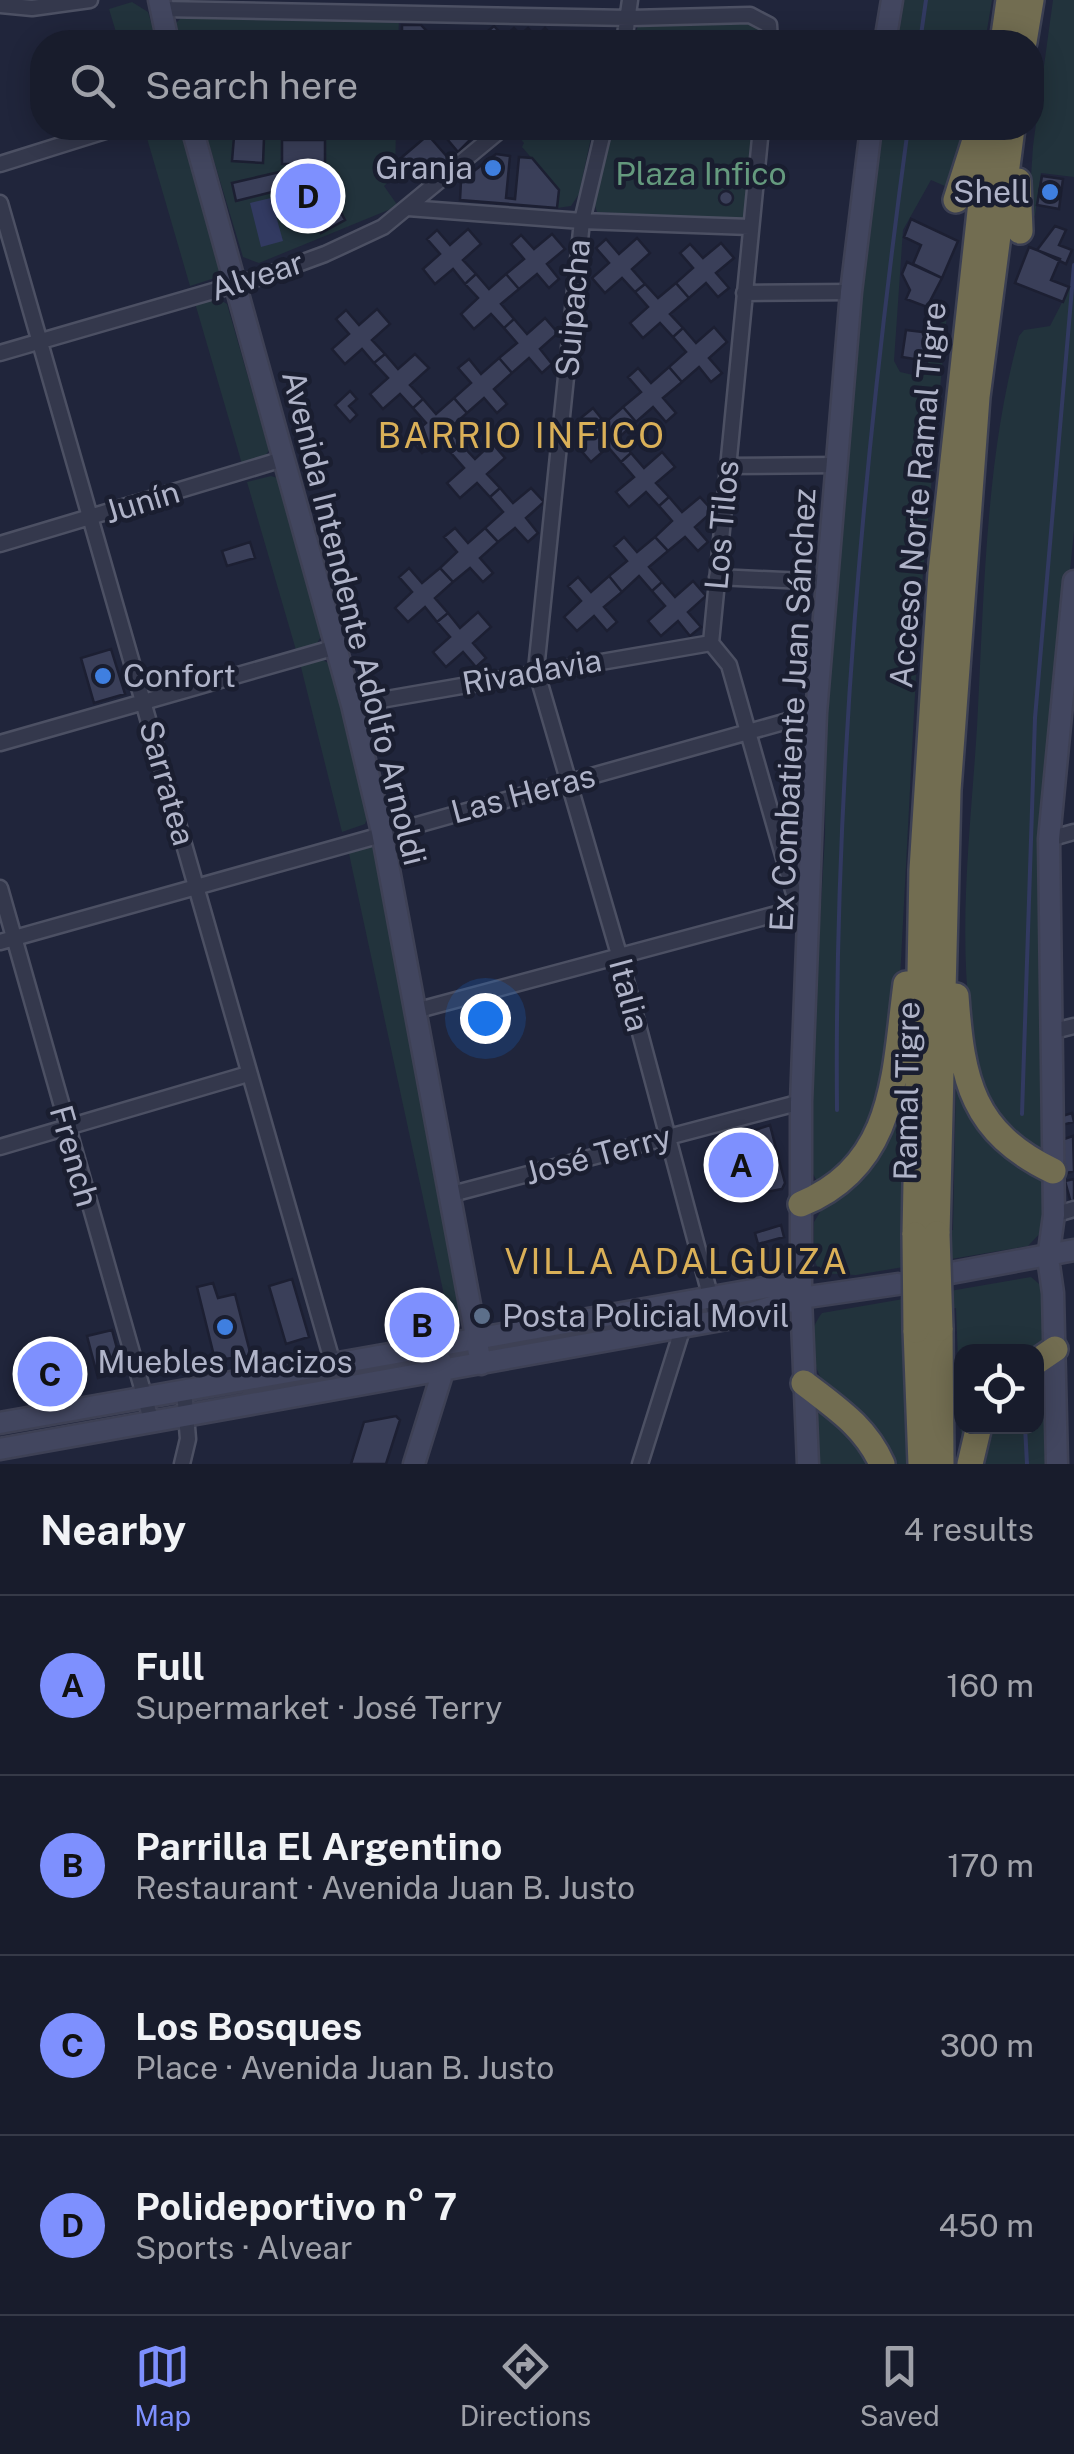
<!DOCTYPE html>
<meta charset="utf-8">
<style>
:root{--surface:#181c2c;--page:#252938;--text:#f1f3f6;--muted:#9fa1a9;--line:#363a48;--accent:#7e90fe}
body{margin:0;font-family:"Public Sans",sans-serif;background:var(--page);color:var(--text)}
.controls{position:absolute;right:30px;bottom:30px;display:grid;overflow:hidden;border-radius:20px;box-shadow:0 5px 25px #0003}
.controls button{width:90px;height:90px;display:grid;place-items:center;padding:0;border:0;border-bottom:2px solid var(--line);background:var(--surface);color:var(--text);font:50px sans-serif}
.you{position:absolute;left:485px;top:1018px;width:35px;height:35px;margin:-25px;border:8px solid #fff;border-radius:50%;background:#1a73e8;box-shadow:0 0 0 15px #1a73e833}
.badge{display:grid;place-items:center;width:65px;height:65px;border-radius:50%;background:var(--accent);color:#111;font-size:32px;font-weight:700}
.pin{position:absolute;translate:-50% -50%;border:5px solid #fff;box-shadow:0 2px 10px #0006}
.list{margin:0;padding:0;list-style:none}
h2{display:flex;justify-content:space-between;align-items:center;height:130px;margin:0;padding:0 40px;font-size:42px}
h2 small{font-size:32px;font-weight:400;color:var(--muted)}
.list li{display:grid;grid-template-columns:65px 1fr auto;gap:30px;align-items:center;box-sizing:border-box;height:180px;padding:0 40px;border-top:2px solid var(--line)}
.list b{display:block;font-size:38px;white-space:nowrap}
.list p{margin:0;font-size:32px;white-space:nowrap;color:var(--muted)}
.list em{font-size:32px;font-style:normal;color:var(--muted)}
.icon{flex:none;width:55px;height:55px;fill:none;stroke:currentColor;stroke-width:2;stroke-linecap:round;stroke-linejoin:round}
.map{position:relative;flex:none;width:1074px;height:1464px;overflow:hidden}
.search{position:absolute;background:var(--surface);box-shadow:0 5px 25px #0003;left:30px;right:30px;top:30px;height:110px;display:flex;align-items:center;gap:25px;box-sizing:border-box;padding:0 35px;border-radius:40px;color:var(--muted);font-size:38px}
.sheet{height:850px;background:var(--surface)}
nav{display:flex;justify-content:space-around;align-items:center;box-sizing:border-box;height:140px;border-top:2px solid var(--line);background:var(--surface);font-size:28px;color:var(--muted)}
nav a{display:grid;justify-items:center;gap:5px}
nav .on{color:var(--accent)}
.map>svg:first-child{display:block}
.green{fill:#22333c}
.water{fill:#323a61}
.lines{fill:none;stroke-linecap:round;stroke-linejoin:round}
.stream{stroke:#323a61;stroke-width:4}
.building{fill:#3a3f59;stroke:#1c1f32;stroke-width:2.5}
.street-casing{stroke:#4c5063;stroke-width:19}
.secondary-casing{stroke:#3e4155;stroke-width:25}
.highway-casing{stroke:#3c4053;stroke-width:30}
.street{stroke:#34384c;stroke-width:14}
.secondary{stroke:#42465f;stroke-width:20}
.highway{stroke:#726d51;stroke-width:25}
.highway-bridge-casing{stroke:#3c4053;stroke-width:30;stroke-linecap:butt}
.highway-bridge{stroke:#726d51;stroke-width:25}
.shop-dot{fill:#3f7fe0;stroke:#1a1e30;stroke-width:4}
.service-dot{fill:#5c6f8a;stroke:#1a1e30;stroke-width:4}
.labels{text-anchor:middle;stroke-width:9;stroke-linejoin:round;paint-order:stroke}
.poi-label{font-size:32px;fill:#afb3c8;stroke:#1a1e30;text-anchor:end}
.park-label{font-size:32px;fill:#659a7e;stroke:#1a1e30}
.street-label{font-size:32px;fill:#afb3c8;stroke:#1a1e30}
.neighbourhood-label{font-size:35px;letter-spacing:2.5px;fill:#dab058;stroke:#1a1e30}
</style>
<div class="map">
<svg width="1074" height="1464" viewBox="0 0 1074 1464">
<rect width="100%" height="100%" fill="#20253b"/>
<!-- green -->
<path class="green" d="M902,0H992L985,42H895Z
M1053,0H1074V177L1041,173L1035,215L1028,223L1033,146Z
M132,2L148,12L157,42H119L109,9Z
M183,16L399,20L398,42H179L176,23Z
M752,22L760,26L764,42H630L639,25Z
M144,128H181L222,267L215,278L190,286Z
M204,128H396L395,176L384,186L398,206L259,263L243,257Z
M516,128H593L579,194L571,206L557,208L559,190L522,147L524,143L513,130Z
M611,128H755L744,220L597,212L594,203Z
M882,128H970L954,190L931,180L903,230L894,361L900,372L922,377L927,371L933,321L944,310L947,313L919,618L900,979L890,1055L867,1139L819,1185L806,1161L825,836L826,700L858,320Z
M1074,266V531L1056,708L1046,1149L1036,1153C1010,1129 989,1110 980,1074C953,962 970,840 977,727C984,600 985,458 1019,336L1024,330L1050,326L1071,285Z
M215,297L227,304L269,450L265,457L242,464L195,303Z
M271,476L281,479L324,632L317,643L296,650L247,482Z
M319,658L332,665L368,816L365,824L342,832L300,663Z
M370,843L375,847L463,1321L450,1323L348,849Z
M957,1033L973,1099L1042,1179L1044,1229L1028,1246L856,1275L820,1273L813,1257L814,1222L902,1080L901,1236L953,1230Z
M1031,1277L1045,1289L1046,1344L1036,1352H962V1426L980,1427L962,1464L956,1308L904,1317L909,1464H888C859,1430 784,1361 822,1313Z
M1037,1378L1047,1385L1053,1464H985L994,1427L1036,1426Z
M822,1408L875,1464H816L813,1423Z"/>
<!-- water -->
<path class="water" d="M271,198L283,241L261,247L250,203Z"/>
<g class="lines">
<!-- stream -->
<path class="stream" d="M920,42L926,0
M837,1110C834,782 864,452 908,128
M1022,1114L1035,718L1074,265
M1025,1426L1027,1464"/>
</g>
<!-- building -->
<path class="building" d="M402,25H421L437,42H402Z
M494,26L504,37L514,28L520,35L528,28L536,37L545,28L558,42H475Z
M448,128H461L471,139L458,152L442,133Z
M461,128H473L478,133L471,139Z
M428,135L449,159L422,182L401,158Z
M234,137L264,138L263,163L232,161Z
M282,140H325V164H282Z
M496,154L510,156L506,198L515,199L519,157L532,158L559,190L557,208L460,200L461,181Z
M317,169L345,220L321,233L293,181Z
M288,170L292,187L236,201L232,183Z
M1042,176L1063,179L1059,209L1037,205Z
M719 198a7 7 0 1 1 14 0a7 7 0 1 1-14 0Z
M911,219L958,241L942,278L913,264L921,245L904,237Z
M1055,226L1066,230L1059,245L1072,250L1066,264L1037,250Z
M468,229L481,244L463,260L476,274L465,284L453,269L435,284L423,269L440,254L427,239L437,230L450,245Z
M552,234L565,249L547,264L559,279L549,288L537,274L519,289L506,274L524,259L511,244L521,235L534,249Z
M637,238L650,253L632,269L645,284L635,292L622,278L605,293L592,278L609,263L596,248L606,239L619,254Z
M721,243L734,258L716,273L729,288L718,297L706,283L689,298L676,283L693,268L680,253L690,244L703,258Z
M1029,247L1060,259L1051,280L1069,287L1063,302L1015,283Z
M907,262L942,278L927,307L906,299L910,290L902,274Z
M476,274L489,289L506,274L519,289L501,304L514,319L504,328L491,314L474,329L461,314L478,298L465,284Z
M676,283L689,298L670,314L683,328L673,337L660,323L643,338L630,323L648,307L635,292L645,284L658,298Z
M377,309L390,324L372,340L385,354L374,363L362,349L345,364L332,349L349,334L336,319L346,310L359,325Z
M545,318L558,333L540,349L552,364L542,373L529,358L512,373L499,358L517,343L504,328L514,319L527,334Z
M714,327L727,342L709,358L722,373L711,382L699,367L682,382L669,367L686,352L673,337L683,328L696,343Z
M906,330L931,333L927,361L902,357Z
M385,354L398,369L415,354L429,368L410,385L423,399L413,408L400,394L383,409L370,394L388,378L374,363Z
M499,358L512,373L494,389L507,404L497,413L484,398L467,413L454,398L471,383L458,368L469,359L481,374Z
M669,367L682,382L663,398L676,413L666,422L653,407L636,422L623,407L641,392L628,377L638,368L651,383Z
M350,391L357,399L349,406L357,415L350,422L335,405Z
M454,398L467,413L449,429L461,444L451,453L439,438L422,453L409,438L426,423L413,408L423,399L436,414Z
M623,407L636,422L618,438L631,453L621,462L608,447L591,462L578,447L595,432L582,417L593,408L605,423Z
M492,443L505,458L487,474L500,488L490,497L477,483L460,498L447,483L464,468L451,453L461,444L475,459Z
M662,452L675,467L656,483L669,497L659,506L646,492L629,507L616,492L634,477L621,462L631,453L644,468Z
M500,488L513,503L531,488L544,502L526,518L538,533L528,542L515,528L498,542L485,528L503,512L490,497Z
M669,497L682,512L700,497L713,511L695,527L708,542L698,551L685,537L668,551L655,537L672,521L659,506Z
M455,528L468,543L485,528L498,542L480,558L493,573L483,582L470,568L453,582L440,568L457,552L444,537Z
M624,537L637,552L655,537L668,551L649,567L662,582L652,591L639,576L622,592L609,576L627,561L614,546Z
M250,542L255,558L227,566L222,551Z
M409,568L422,583L440,568L453,582L435,598L448,613L437,622L425,607L408,622L395,608L412,592L399,577Z
M609,576L622,592L604,607L617,622L607,631L594,616L577,631L564,617L581,601L568,586L578,577L591,592Z
M693,581L706,596L688,612L701,627L690,636L678,621L661,636L648,621L665,606L652,591L662,582L675,597Z
M478,612L491,627L473,643L486,658L476,667L463,652L446,667L433,652L450,637L437,622L448,613L460,628Z
M111,649L125,694L94,703L81,658Z
M1072,1113L1074,1122L1062,1125V1116Z
M770,1125L785,1183L782,1189L755,1194L752,1182L768,1178L755,1130Z
M1073,1136L1074,1171L1064,1174L1061,1140Z
M742,1144L756,1199L746,1202L731,1147Z
M1074,1179V1203H1071L1065,1181Z
M781,1225L784,1237L758,1244L755,1233Z
M292,1279L309,1337L286,1344L269,1286Z
M213,1283L218,1298L235,1294L251,1356L215,1360L197,1287Z
M434,1317L436,1328L410,1332L408,1321Z
M112,1330L122,1367L117,1373L98,1378L87,1336Z
M52,1354L63,1390L48,1395L37,1358Z
M396,1416L400,1420L386,1464H351L364,1422Z"/>
<g class="lines">
<!-- street casing -->
<g class="street-casing">
<path id="street" d="M0,5L32,8L90,0
M161,9L630,18L750,15L769,25L770,42
M624,42L630,0
M604,128L582,221L536,670L620,958L717,1321
M761,128L711,643L729,665L798,908
M0,164L115,128
M0,203L333,1364
M408,208L582,221L750,227
M744,293L851,292
M0,353L265,276L325,254L383,227L503,128
M727,466L837,465
M0,544L283,459
M717,577L827,582
M352,705L711,643
M0,743L336,647
M1049,839L1074,832
M0,888L152,1423
M0,942L816,713
M415,1011L806,906
M1050,1032L1074,1026
M0,1147L248,1074
M452,1194L801,1102
M1054,1215L1074,1209
M182,1464L188,1439L184,1390
M640,1464L683,1327L679,1304"/>
</g>
<!-- secondary casing -->
<g class="secondary-casing">
<path id="secondary" d="M159,0L168,42
M885,42L892,0
M192,128L352,705L382,832L481,1364
M951,1273L1074,1250
M0,1423L780,1285L801,1298
M0,1449L738,1317L801,1298L898,1284
M414,1464L443,1371L441,1361
M808,1464L801,1298V1102L816,713L851,292L871,128
M1057,1464L1053,1293L1048,1258L1054,1215L1049,839L1074,581"/>
</g>
<!-- highway casing -->
<g class="highway-casing">
<path id="highway" d="M1003,42L1009,0
M1024,42L1031,0
M1018,181L1020,231
M956,200L976,137
M956,996C962,1081 972,1132 1053,1171
M801,1204C897,1165 894,1073 906,984
M937,1234L948,790L977,397L1012,128
M915,1235L922,870L941,572L989,128
M940,1328L941,1464
M916,1330L921,1464
M1036,1362L1055,1349
M804,1383C836,1408 865,1426 882,1464
M970,1464L979,1426"/>
</g>
<!-- street -->
<use href="#street" class="street"/>
<!-- secondary -->
<use href="#secondary" class="secondary"/>
<!-- highway -->
<use href="#highway" class="highway"/>
<!-- highway-bridge casing -->
<g class="highway-bridge-casing">
<path id="highway-bridge" d="M937,1234L940,1328
M915,1235L916,1330"/>
</g>
<!-- highway-bridge -->
<use href="#highway-bridge" class="highway-bridge"/>
</g>
<!-- markers -->
<g class="shop-dot">
<circle cx="493" cy="168" r="10"/>
<circle cx="1050" cy="192" r="10"/>
<circle cx="103" cy="676" r="10"/>
<circle cx="225" cy="1327" r="10"/>
</g>
<circle class="service-dot" cx="482" cy="1316" r="10"/>
<g class="labels">
<!-- poi labels -->
<g class="poi-label">
<text x="473" y="179">Granja</text>
<text x="1030" y="203">Shell</text>
<text x="123" y="687" text-anchor="start">Confort</text>
<text x="502" y="1327" text-anchor="start">Posta Policial Movil</text>
<text x="225" y="1373" text-anchor="middle">Muebles Macizos</text>
</g>
<!-- park labels -->
<g class="park-label">
<text x="701" y="185">Plaza Infico</text>
</g>
<!-- street labels -->
<g class="street-label">
<text transform="translate(257 276) rotate(-18)" y="11">Alvear</text>
<text transform="translate(573 308) rotate(-85)" y="11">Suipacha</text>
<text transform="translate(918 495) rotate(-85)" y="11">Acceso Norte Ramal Tigre</text>
<text transform="translate(142 502) rotate(-17)" y="11">Junín</text>
<text transform="translate(722 525) rotate(-85)" y="11">Los Tilos</text>
<text transform="translate(354 618) rotate(76)" y="11">Avenida Intendente Adolfo Arnoldi</text>
<text transform="translate(532 672) rotate(-10)" y="11">Rivadavia</text>
<text transform="translate(793 710) rotate(-87)" y="11">Ex Combatiente Juan Sánchez</text>
<text transform="translate(167 783) rotate(74)" y="11">Sarratea</text>
<text transform="translate(523 794) rotate(-15)" y="11">Las Heras</text>
<text transform="translate(629 995) rotate(75)" y="11">Italia</text>
<text transform="translate(907 1091) rotate(-89)" y="11">Ramal Tigre</text>
<text transform="translate(598 1155) rotate(-15)" y="11">José Terry</text>
<text transform="translate(74 1156) rotate(74)" y="11">French</text>
</g>
<!-- neighbourhood labels -->
<g class="neighbourhood-label">
<text x="522" y="448">BARRIO INFICO</text>
<text x="677" y="1274">VILLA ADALGUIZA</text>
</g>
</g>
</svg>
<div class="controls">
<button><svg class="icon" aria-label="locate" viewBox="0 0 24 24"><circle cx="12" cy="12" r="6"/><path d="M12 2v4M12 18v4M2 12h4M18 12h4"/></svg></button>
</div>
<div class="you"></div>
<div class="pin badge" style="left:741px;top:1165px">A</div>
<div class="pin badge" style="left:422px;top:1325px">B</div>
<div class="pin badge" style="left:50px;top:1374px">C</div>
<div class="pin badge" style="left:308px;top:196px">D</div>
<div class="search"><svg class="icon" aria-label="search" viewBox="0 0 24 24"><circle cx="10" cy="10" r="6"/><path d="M15 15l6 6"/></svg>Search here</div>
</div>
<section class="sheet">
<h2>Nearby<small>4 results</small></h2>
<ul class="list">
<li><span class="badge">A</span><div><b>Full</b><p>Supermarket · José Terry</p></div><em>160 m</em></li>
<li><span class="badge">B</span><div><b>Parrilla El Argentino</b><p>Restaurant · Avenida Juan B. Justo</p></div><em>170 m</em></li>
<li><span class="badge">C</span><div><b>Los Bosques</b><p>Place · Avenida Juan B. Justo</p></div><em>300 m</em></li>
<li><span class="badge">D</span><div><b>Polideportivo n° 7</b><p>Sports · Alvear</p></div><em>450 m</em></li>
</ul>
</section>
<nav>
<a class="on"><svg class="icon" aria-label="map" viewBox="0 0 24 24"><path d="M3 6l6-2 6 2 6-2v14l-6 2-6-2-6 2zM9 4v14M15 6v14"/></svg>Map</a>
<a><svg class="icon" aria-label="directions" viewBox="0 0 24 24"><path d="M12 3l9 9-9 9-9-9zM9 14v-3h6M13 9l2 2-2 2"/></svg>Directions</a>
<a><svg class="icon" aria-label="saved" viewBox="0 0 24 24"><path d="M7 4h10v16l-5-4-5 4z"/></svg>Saved</a>
</nav>
